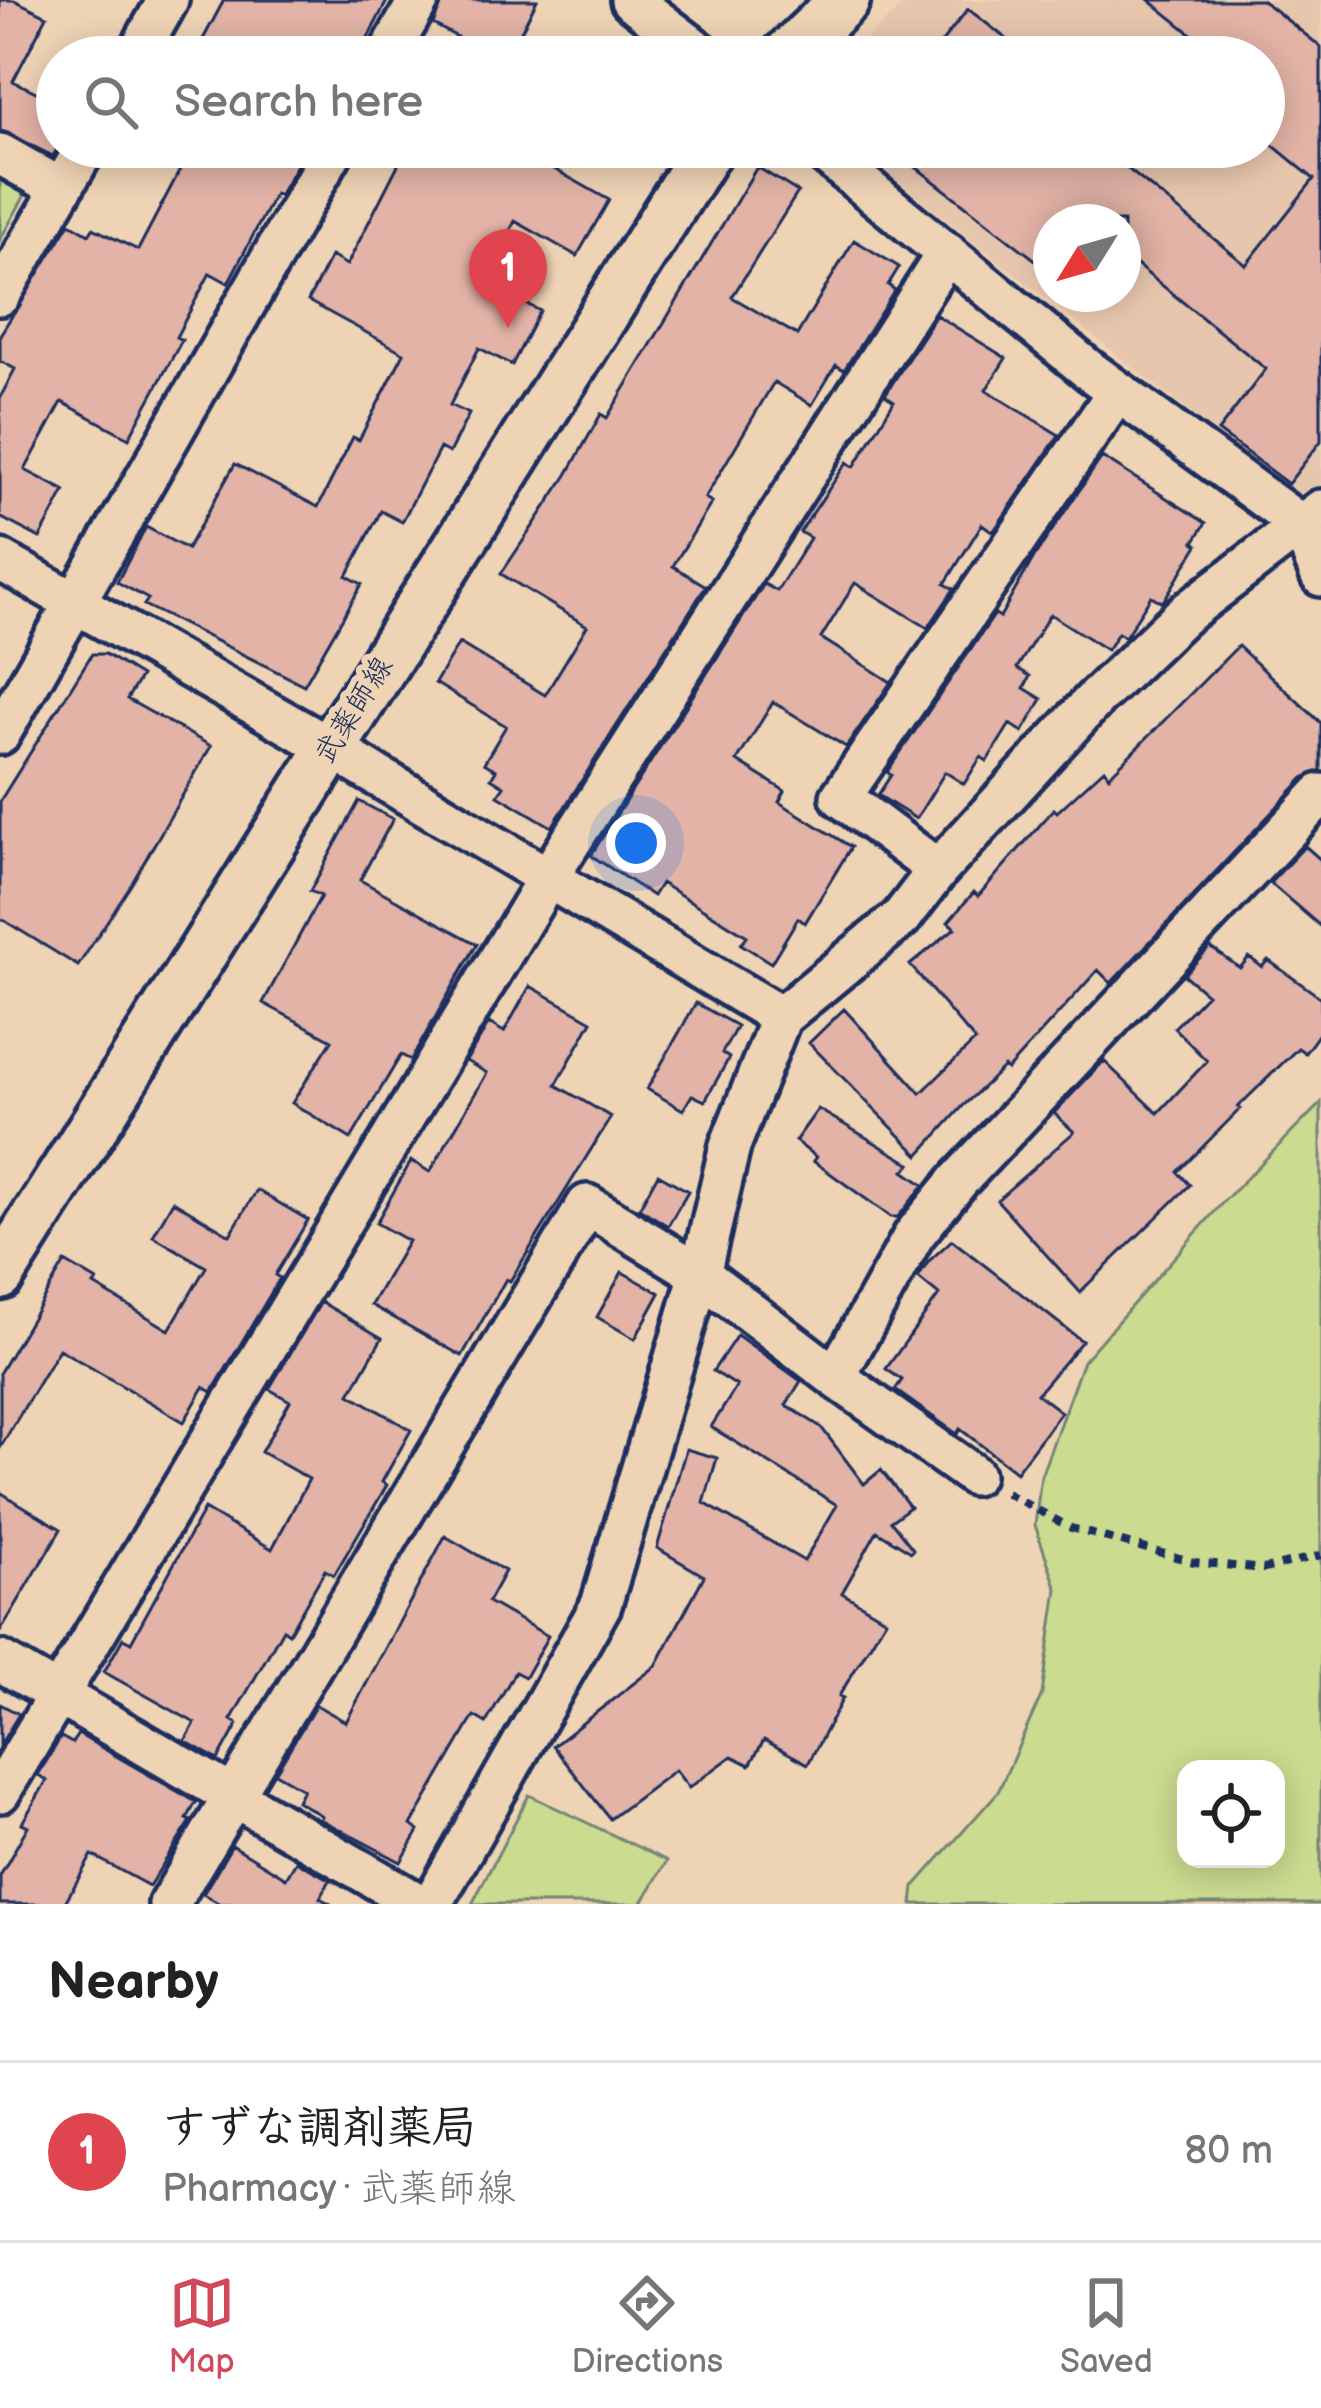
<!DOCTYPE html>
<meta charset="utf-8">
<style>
:root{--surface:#fff;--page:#f2f2f2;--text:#222;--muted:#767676;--line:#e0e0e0;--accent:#d1495b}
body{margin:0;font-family:"Balsamiq Sans","Klee One",sans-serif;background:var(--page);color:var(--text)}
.controls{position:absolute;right:36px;bottom:36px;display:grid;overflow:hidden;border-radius:24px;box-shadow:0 6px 30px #0003}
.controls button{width:108px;height:108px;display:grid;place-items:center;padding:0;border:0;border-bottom:3px solid var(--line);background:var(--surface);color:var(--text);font:60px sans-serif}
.compass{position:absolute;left:1033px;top:204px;width:108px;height:108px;border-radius:50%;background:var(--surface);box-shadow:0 6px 30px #0003;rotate:233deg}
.you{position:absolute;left:636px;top:843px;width:42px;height:42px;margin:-30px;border:9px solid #fff;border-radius:50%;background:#1a73e8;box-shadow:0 0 0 18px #1a73e833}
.badge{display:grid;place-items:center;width:78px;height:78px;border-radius:50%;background:var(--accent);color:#fff;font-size:39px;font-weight:700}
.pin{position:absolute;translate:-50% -99px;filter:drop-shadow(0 3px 6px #0008)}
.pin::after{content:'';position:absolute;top:63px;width:42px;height:36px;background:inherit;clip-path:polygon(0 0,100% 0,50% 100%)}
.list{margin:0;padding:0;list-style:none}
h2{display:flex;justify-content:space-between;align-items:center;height:156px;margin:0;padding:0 48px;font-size:51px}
h2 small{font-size:39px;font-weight:400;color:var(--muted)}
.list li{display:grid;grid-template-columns:78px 1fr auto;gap:36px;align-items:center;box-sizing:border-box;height:180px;padding:0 48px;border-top:3px solid var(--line)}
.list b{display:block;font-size:45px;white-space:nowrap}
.list p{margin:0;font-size:39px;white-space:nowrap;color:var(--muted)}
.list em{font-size:39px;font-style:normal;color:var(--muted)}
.icon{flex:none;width:66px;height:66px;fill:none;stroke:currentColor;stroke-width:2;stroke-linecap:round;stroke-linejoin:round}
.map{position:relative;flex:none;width:1321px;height:1904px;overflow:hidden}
.search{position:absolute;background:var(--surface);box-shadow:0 6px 30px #0003;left:36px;right:36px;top:36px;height:132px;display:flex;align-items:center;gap:30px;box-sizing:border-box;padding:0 42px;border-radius:66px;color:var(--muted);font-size:45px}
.sheet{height:336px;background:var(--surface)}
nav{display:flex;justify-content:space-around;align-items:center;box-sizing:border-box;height:168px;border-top:3px solid var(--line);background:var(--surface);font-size:33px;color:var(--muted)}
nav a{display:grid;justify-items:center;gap:6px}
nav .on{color:var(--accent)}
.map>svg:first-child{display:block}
.built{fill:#e7c6ae;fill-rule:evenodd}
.green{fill:#cbdb8f;stroke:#738576;stroke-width:3;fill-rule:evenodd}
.building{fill:#e2b3a6;stroke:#1b2f5e;stroke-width:3}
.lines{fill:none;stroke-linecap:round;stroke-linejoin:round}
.minor-casing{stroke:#1b2f5e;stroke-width:48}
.tertiary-casing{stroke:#1b2f5e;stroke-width:57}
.path{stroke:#1b2f5e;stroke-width:8;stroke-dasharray:9 9;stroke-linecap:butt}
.minor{stroke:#efd3b5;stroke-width:39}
.tertiary{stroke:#efd3b5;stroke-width:48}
.labels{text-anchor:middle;stroke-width:12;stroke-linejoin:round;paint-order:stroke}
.street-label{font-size:30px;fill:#1b2f5e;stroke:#efd3b5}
</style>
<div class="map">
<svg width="1321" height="1904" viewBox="0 0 1321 1904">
<rect width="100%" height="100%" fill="#efd3b5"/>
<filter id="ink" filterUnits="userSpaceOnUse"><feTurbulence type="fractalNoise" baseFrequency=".00833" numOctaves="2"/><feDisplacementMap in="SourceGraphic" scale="24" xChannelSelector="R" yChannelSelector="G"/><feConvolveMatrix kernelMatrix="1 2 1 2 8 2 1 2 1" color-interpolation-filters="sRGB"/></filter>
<g filter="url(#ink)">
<!-- built -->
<path class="built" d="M909,0H1321V484L1296,496L854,147H1264V57H848ZM1051,222H1123V294H1051Z"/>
<!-- green -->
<path class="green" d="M0,180L25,195L0,240Z
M1321,1103V1904H912L914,1887L998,1792L1042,1694L1057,1589L1035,1525L1041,1476L1083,1361L1224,1201ZM1276,1769V1859H1186V1769Z
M529,1795L667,1861L641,1904H472Z"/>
<!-- building -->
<path class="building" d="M0,0H14L47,16L13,81L57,102V149L53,156L0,130Z
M224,0H391L387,1L358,57H222L200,45Z
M443,0H537L508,57H447L457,37L433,24Z
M1149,0H1262L1321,47V441L1288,484L1218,431L1266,369L1123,254V222H1051V245L1038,262L890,147H1127L1117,160L1246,265L1314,179L1264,138V57H1220Z
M968,9L1030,57H930Z
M192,147H307L279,196L275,194L228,283L210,273L176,337L182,340L129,438L62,402L25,470L65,491L40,538L0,517V398L15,369L0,361V335L70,223L89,234L93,228L138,250Z
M407,147H515L609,200L577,256L515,221L484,282L540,311L512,365L479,348L450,405L469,414L449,453L440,448L402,522L381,511L347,576L362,584L304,685L144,605L148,599L117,582L146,527L187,549L235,464L318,507L353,437L359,440L404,353L308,301L331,256L347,265Z
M757,167L798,192L732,297L797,335L854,240L899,267L888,285L895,290L844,370L836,365L812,405L774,382L705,498L712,502L673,566L706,586L552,827L498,795L504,786L491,778L496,770L484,763L506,726L435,683L459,643L545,695L587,626L501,574L567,475L601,414L607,418Z
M936,315L1006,358L986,390L1059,435L993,532L982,524L945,584L954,589L928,628L855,583L821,638L891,682L846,747L773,702L737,761L785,791L779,802L851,847L805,923L798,918L771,963L741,944L747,936L661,883L653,896L592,856L593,852L764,584L777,591L810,538L800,532L847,462L854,467L894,401L885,395Z
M1102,457L1206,523L1194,542L1198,545L1164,600L1162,602L1151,596L1125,637L1118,633L1107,650L1050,614L1017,668L1030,676L1024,688L1042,699L1023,732L1010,724L987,761L981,757L964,784L945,772L916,819L878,795L891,775L887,772L995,614L1000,617L1034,557Z
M1238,646L1321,723V771L1304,778L1111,983L1098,970L1007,1070L1004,1067L963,1106L919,1155L809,1043L844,1009L921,1093L975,1041L910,965L955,928L948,922L974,892L978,896L1054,809L1057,812L1104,769L1109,776Z
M92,654H105L141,676L127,699L211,746L132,883L78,966L0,918V801Z
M359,801L393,819L360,880L477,944L411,1060L401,1055L351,1139L292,1103L332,1040L263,1003L321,896L310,891Z
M1305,846L1321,860V927L1270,883Z
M1210,947L1240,968L1249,957L1262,967L1268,960L1321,998V1031L1305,1053L1298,1048L1238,1107L1240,1109L1178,1172L1190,1185L1080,1292L997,1200L1074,1132L1054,1113L1104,1061L1158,1113L1207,1061L1174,1028L1207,994L1184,975Z
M530,986L592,1021L556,1085L611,1117L510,1281L506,1279L462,1356L371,1305L408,1241L376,1223L411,1161L430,1172L487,1073L466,1061L489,1023L504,1032Z
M696,1003L737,1026L722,1053L729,1058L705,1101L692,1095L683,1110L647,1089Z
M818,1109L911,1164L904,1171L924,1185L898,1217H891L813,1161L816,1157L795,1141Z
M658,1174L688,1191L668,1226L639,1208Z
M257,1190L308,1220L275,1275L280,1278L212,1392L204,1387L184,1422L59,1349L0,1448V1372L65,1262L97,1281L94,1285L169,1330L206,1267L153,1236L173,1201L230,1235Z
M952,1240L1082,1341L1037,1394L1061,1412L1016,1472L960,1429L957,1434L895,1390L902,1380L886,1369L939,1295L918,1278L929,1261Z
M622,1272L660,1293L635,1339L597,1317Z
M321,1302L382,1338L350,1394L411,1430L382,1482L387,1485L334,1575L325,1570L289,1633L283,1629L231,1720L238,1724L218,1760L185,1741L195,1723L104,1672L123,1638L131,1642L204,1509L272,1549L309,1479L261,1452L290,1401L269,1389Z
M737,1335L801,1381L786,1405L821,1427L864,1484L881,1470L910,1507L891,1521L913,1549L911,1552L877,1531L842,1593L886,1619L839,1696L843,1698L808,1764L764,1740L750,1765L732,1756L689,1788L675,1770L610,1819L553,1746L656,1666L704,1576L657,1548L686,1449L717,1458L704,1503L804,1561L837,1505L711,1427L737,1386L713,1371Z
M0,1492L61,1529L0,1632Z
M445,1536L505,1571L488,1602L548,1636L525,1677L515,1672L486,1723L474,1716L411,1825L419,1831L401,1862L320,1819L322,1816L297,1801L303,1789L275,1773L316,1705L346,1722Z
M0,1704L19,1714L0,1745Z
M78,1734L196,1802L187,1819L191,1821L149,1886L92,1855L64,1904H0V1876L28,1826L22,1823L47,1780L38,1775L61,1737L72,1743Z
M232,1845L286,1878L296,1861L330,1880L320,1898L331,1904H220L203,1894Z"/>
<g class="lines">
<!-- minor casing -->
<g class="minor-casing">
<path id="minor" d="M631,0L706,57
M136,57L168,0
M387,57L419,0
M817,147L1090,371L1301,525L1321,510
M0,154L62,189
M0,295L86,147
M0,560L329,747L781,1017
M0,734L335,147
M938,870L841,797L1118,391
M835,1377L973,1475
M0,1661L419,1904
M0,1792L549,876L947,253
M169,1904L587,1205L700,1274L835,1377L914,1235L959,1180L1321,794
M432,1904L601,1605L700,1274L730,1146L781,1017L901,918L938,870L1095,699L1182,616L1301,525L1321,576"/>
</g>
<!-- tertiary casing -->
<g class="tertiary-casing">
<path id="tertiary" d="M785,57L845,0
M0,1275L709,147"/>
</g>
<!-- path -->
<path class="path" d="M1006,1493L1071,1528L1194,1562L1264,1569L1321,1555"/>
<!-- minor -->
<use href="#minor" class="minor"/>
<!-- tertiary -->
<use href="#tertiary" class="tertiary"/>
</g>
</g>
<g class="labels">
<!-- street labels -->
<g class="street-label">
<text transform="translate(353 710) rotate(-58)" y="10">武薬師線</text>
</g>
</g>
</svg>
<div class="controls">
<button><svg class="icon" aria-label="locate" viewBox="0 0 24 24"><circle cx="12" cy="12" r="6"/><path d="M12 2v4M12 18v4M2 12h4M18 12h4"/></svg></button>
</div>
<svg class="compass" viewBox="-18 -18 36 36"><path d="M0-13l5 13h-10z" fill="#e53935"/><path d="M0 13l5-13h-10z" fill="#767676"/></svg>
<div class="you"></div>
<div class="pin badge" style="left:508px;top:328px;background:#e0444e">1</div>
<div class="search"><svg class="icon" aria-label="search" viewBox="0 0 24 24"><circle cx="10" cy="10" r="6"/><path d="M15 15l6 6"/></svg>Search here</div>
</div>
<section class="sheet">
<h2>Nearby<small></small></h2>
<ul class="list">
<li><span class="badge" style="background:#e0444e">1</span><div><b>すずな調剤薬局</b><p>Pharmacy · 武薬師線</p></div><em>80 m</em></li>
</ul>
</section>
<nav>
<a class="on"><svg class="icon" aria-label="map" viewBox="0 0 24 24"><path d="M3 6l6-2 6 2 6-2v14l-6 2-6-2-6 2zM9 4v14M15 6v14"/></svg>Map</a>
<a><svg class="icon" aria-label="directions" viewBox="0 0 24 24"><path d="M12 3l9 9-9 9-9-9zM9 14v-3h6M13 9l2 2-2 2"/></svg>Directions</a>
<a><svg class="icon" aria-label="saved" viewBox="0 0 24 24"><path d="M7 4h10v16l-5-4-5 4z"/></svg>Saved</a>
</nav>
